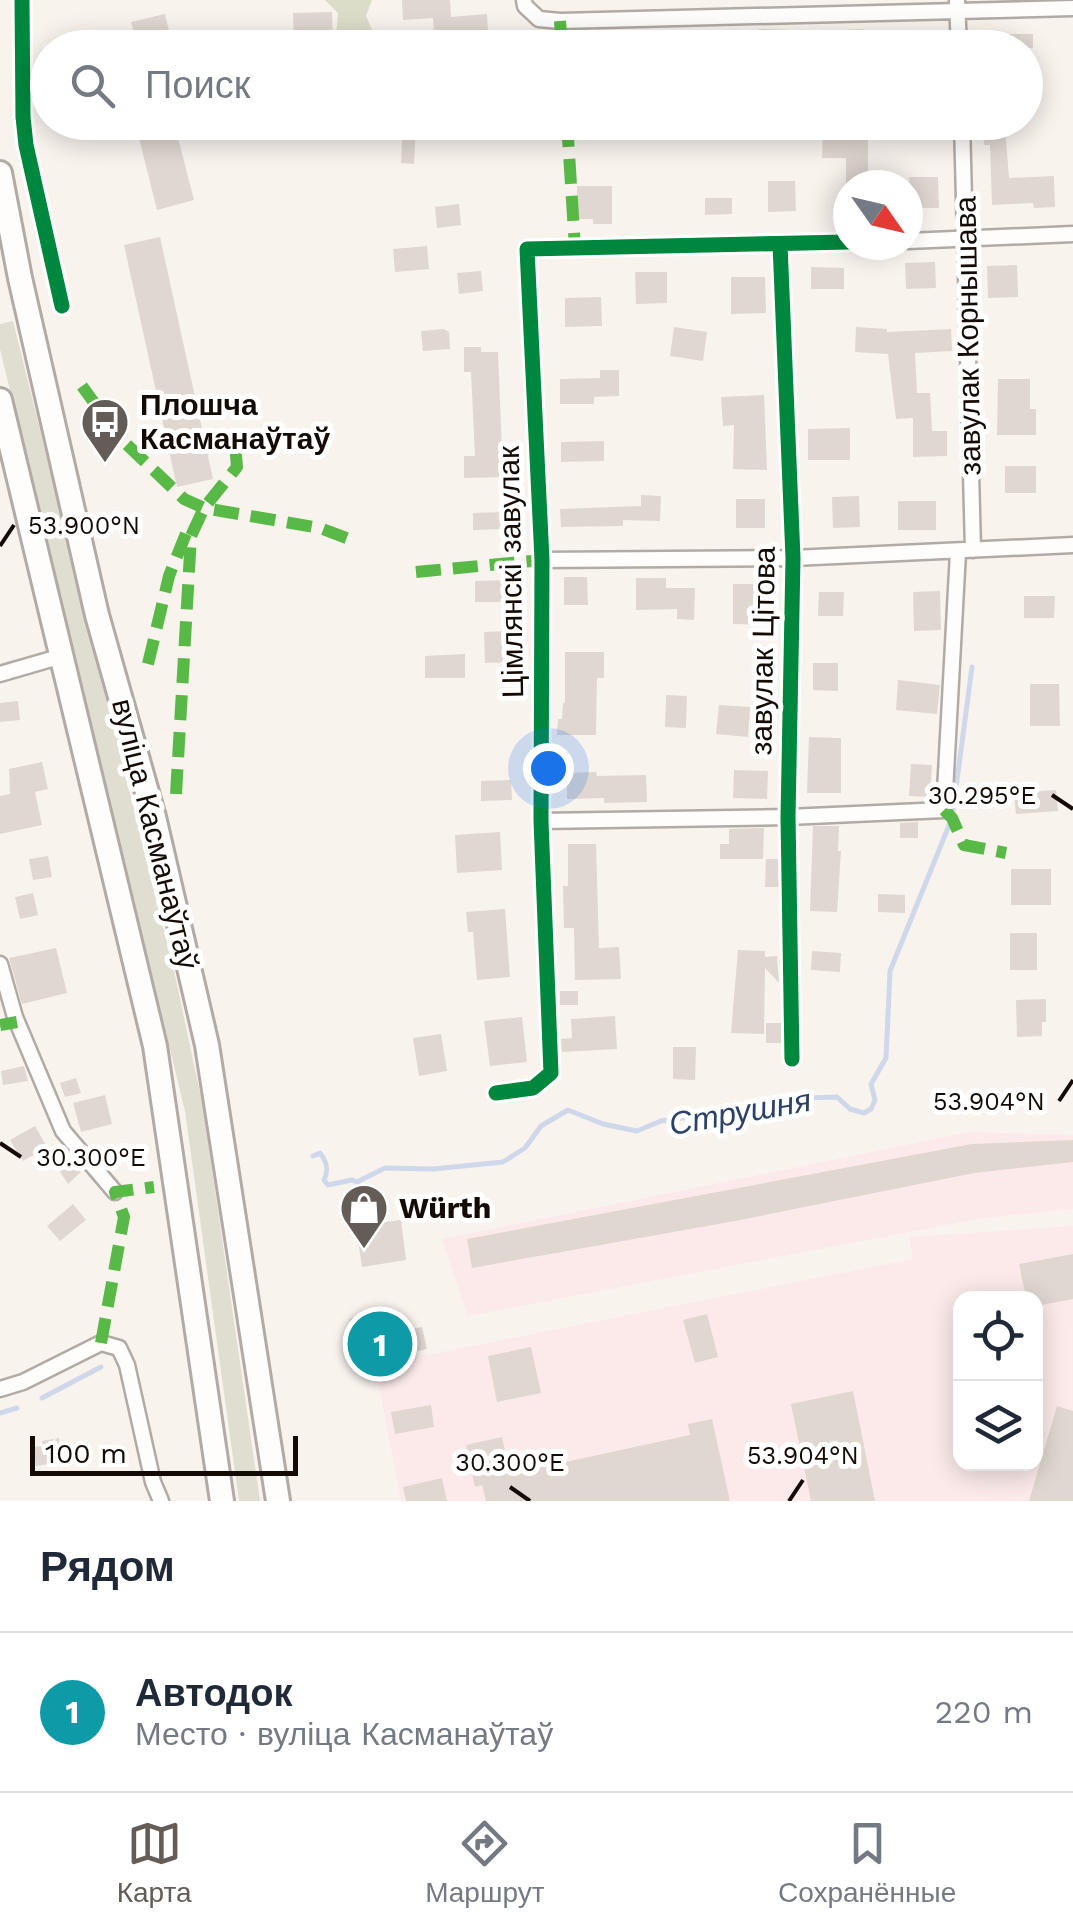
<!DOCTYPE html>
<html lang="ru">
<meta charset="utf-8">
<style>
:root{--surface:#fff;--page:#f6f6f7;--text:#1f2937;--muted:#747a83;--line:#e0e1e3;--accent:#645c56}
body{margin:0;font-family:"Work Sans",sans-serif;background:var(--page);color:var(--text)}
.controls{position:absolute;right:30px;bottom:30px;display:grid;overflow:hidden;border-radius:20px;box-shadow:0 5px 25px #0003}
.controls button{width:90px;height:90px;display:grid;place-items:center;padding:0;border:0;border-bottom:2px solid var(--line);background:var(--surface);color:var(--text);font:50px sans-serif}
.compass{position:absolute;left:833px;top:170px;width:90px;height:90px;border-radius:50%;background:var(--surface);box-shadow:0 5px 25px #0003;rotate:124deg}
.scale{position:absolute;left:30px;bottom:25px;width:268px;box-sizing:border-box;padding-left:10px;border:5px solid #140b04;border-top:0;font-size:28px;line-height:35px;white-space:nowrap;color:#140b04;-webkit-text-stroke:8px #fff;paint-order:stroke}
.you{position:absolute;left:548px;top:768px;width:35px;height:35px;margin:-25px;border:8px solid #fff;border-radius:50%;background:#1a73e8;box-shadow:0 0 0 15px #1a73e833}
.badge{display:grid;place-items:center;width:65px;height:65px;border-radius:50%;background:var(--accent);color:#fff;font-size:32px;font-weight:700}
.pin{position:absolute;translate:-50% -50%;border:5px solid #fff;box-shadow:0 2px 10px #0006}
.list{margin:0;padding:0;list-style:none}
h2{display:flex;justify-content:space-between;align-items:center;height:130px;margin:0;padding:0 40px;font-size:42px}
h2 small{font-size:32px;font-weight:400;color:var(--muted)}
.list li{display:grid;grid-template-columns:65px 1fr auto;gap:30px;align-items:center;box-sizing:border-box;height:160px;padding:0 40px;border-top:2px solid var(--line)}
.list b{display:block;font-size:38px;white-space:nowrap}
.list p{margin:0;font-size:32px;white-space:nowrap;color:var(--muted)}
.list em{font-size:32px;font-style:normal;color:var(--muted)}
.icon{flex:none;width:55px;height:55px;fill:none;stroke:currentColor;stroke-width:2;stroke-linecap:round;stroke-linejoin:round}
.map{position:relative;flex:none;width:1073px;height:1501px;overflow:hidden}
.search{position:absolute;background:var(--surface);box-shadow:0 5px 25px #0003;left:30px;right:30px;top:30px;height:110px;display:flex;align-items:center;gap:25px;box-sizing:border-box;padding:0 35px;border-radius:55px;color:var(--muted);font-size:38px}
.sheet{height:290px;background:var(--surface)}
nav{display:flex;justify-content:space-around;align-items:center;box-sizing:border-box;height:140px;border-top:2px solid var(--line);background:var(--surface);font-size:28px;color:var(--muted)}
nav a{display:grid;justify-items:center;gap:5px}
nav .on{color:var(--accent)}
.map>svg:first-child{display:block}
.industrial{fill:#fceaea;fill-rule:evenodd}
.green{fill:#dfded0}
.forest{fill:#dcddc9}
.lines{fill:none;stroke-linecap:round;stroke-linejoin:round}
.stream{stroke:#ced8ea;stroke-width:5}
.building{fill:#dfd7d0}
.minor-casing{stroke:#b2aaa4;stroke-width:19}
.primary-casing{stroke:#b2aaa4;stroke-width:28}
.minor{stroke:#fefdfc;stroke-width:14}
.primary{stroke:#fefdfc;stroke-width:22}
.quiet{stroke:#58b947;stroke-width:12;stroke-dasharray:25 12;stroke-linecap:butt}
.cycleway-casing{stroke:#fff;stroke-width:21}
.cycleway{stroke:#00873e;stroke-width:15}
.ticks{fill:none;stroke:#140b04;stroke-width:4}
.labels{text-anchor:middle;stroke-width:10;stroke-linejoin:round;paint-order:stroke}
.street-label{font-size:30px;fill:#140b04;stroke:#fff}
.poi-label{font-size:30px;font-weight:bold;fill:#140b04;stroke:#fff;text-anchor:start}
.water-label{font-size:32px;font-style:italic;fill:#2b4169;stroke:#fff}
.ticks-label{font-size:25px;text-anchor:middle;fill:#140b04;stroke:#fff;stroke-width:10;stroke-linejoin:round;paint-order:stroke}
</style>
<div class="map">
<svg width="1073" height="1501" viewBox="0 0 1073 1501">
<rect width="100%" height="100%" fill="#f9f3ee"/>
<!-- industrial -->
<path class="industrial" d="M970,1132L1073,1135V1209L983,1218L468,1316L442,1239Z
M1073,1226V1501H401L375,1365L913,1259L909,1237ZM960,1298H1036V1464H960Z"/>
<!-- green -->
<path class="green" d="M13,321L175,975L203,1107L260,1501H239L185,1111L0,349V324Z"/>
<!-- forest -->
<path class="forest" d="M325,0H372L366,16L380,47H335L338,13Z"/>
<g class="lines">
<!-- stream -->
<path class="stream" d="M313,1156L320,1153C327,1162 329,1170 324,1180L328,1185L352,1180L357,1182L385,1168L433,1169L503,1162L525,1148L541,1126L568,1110L603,1124L637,1131L661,1121L732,1111L777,1099L837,1097L850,1109L864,1113L871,1109L875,1100L871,1084L886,1058L890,971L952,818L972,667
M42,1398L101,1367
M0,1413L17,1408"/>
</g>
<!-- building -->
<path class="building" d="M402,0H450L451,17L487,14L489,48H435L433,18L403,20Z
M332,12L333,43L294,44L293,13Z
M165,14L173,48H138L131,22Z
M759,29L794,30L793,48H758Z
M864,29V48H844L843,30Z
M989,34H1033V48H989Z
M135,122H174L194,200L157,210Z
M403,122L416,123L414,164L401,163Z
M823,123H868V185H846V158H822Z
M1005,126L1009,178L1054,176L1055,207L1034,208L1033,203L992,205L990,145H984L983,127Z
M909,177H938L939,208H910Z
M768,181H795L796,211L768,212Z
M577,186H612V224H593V219H577Z
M705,198H732V214L705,215Z
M459,204L461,225L437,228L435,207Z
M160,237L213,479L177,487L124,245Z
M427,246L429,269L395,272L393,249Z
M935,262L936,288L906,289L905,263Z
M1017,265L1018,297L988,298L987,266Z
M811,267L844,268V289H811Z
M481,271L483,291L459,294L457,273Z
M635,272H667V303L636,304Z
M731,277H765L766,313L731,314Z
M601,297L602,326L565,327V298Z
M674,327L707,332L703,361L670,356Z
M856,327L887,329V332L951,329L952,351L915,353L917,393H930L932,431H947V456L913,457V418L896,419L888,354L855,352Z
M444,329L449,332L450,349L423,351L421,331Z
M464,347H481V352H498L503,477L464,478V456H475L471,372H464Z
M600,370H619V396L594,397V404H560V379L600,378Z
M998,379H1030V409H1036V435H997Z
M764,395L767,470L733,469L734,425L723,426L721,397Z
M850,428V460H808V429Z
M604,441V461L561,462V442Z
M1005,466H1036V493H1005Z
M641,495L661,496L660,521L623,520V526L561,527L560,509L641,506Z
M859,496L860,527L833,528L832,497Z
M736,499H765V528H736Z
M898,501H936V530H898Z
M503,512L504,529L473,530V513Z
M564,577H587L588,605H564Z
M636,578H666V588H695L694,620L677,619V609L636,610Z
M510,580V602H475V581Z
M733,584H765L764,625L733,624Z
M940,591L941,630L914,631L913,592Z
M819,592H844L843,616H818Z
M1024,596H1055L1054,618H1024Z
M512,631L513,662L485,663L484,632Z
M565,652H604V678H597L596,735H557L558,719H562L563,703H565Z
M465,654V678H425V656Z
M813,663H838V691L813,690Z
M898,680L940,685L937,714L896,710Z
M1030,684H1059L1060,726H1030Z
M666,695L687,696L686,728L665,727Z
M18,701L20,720L0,722V703Z
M719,705L750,707L748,737L716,734Z
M809,737L841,738V793H807Z
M42,762L48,789L35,792L42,825L0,834V796L10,794L9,769Z
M911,764L932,765L930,797L909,796Z
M734,770L768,771L767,799L733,798Z
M596,772L597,776L646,775L647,802L604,803V798L567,799V773Z
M511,780L512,800L481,801V781Z
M1056,790L1058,811L1016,814L1014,793Z
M918,822V838H900V823Z
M813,826H839L838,851H841L837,912L810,911Z
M764,828L763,859H720V844H729V829Z
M500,832L502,870L457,873L455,835Z
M568,844H596L599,948L619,947L621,979L575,980L574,928H564L563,886H568Z
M48,856L52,877L33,880L29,859Z
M766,859H778L779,887H765Z
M1011,869H1051V905H1011Z
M33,893L38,915L20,919L15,897Z
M878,894L905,895V913L878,912Z
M505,909L510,977L477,980L473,932H468L466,912Z
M1010,933H1037V970H1010Z
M56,948L67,993L22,1004L9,958Z
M738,950L765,951V957L777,956L779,983L765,968L764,1034L731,1033Z
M812,951L841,953L840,972L811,970Z
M560,991H578V1005H560Z
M1046,999V1022H1042V1036L1017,1037L1016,1000Z
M615,1016L617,1049L562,1052L561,1039L572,1038L571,1019Z
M522,1017L527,1062L490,1066L484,1021Z
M766,1023H781V1043H766Z
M441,1034L447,1071L419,1076L413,1038Z
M673,1047H696L695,1080L673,1079Z
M24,1066L28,1081L3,1085L1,1071Z
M76,1078L81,1093L65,1097L60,1083Z
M105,1095L112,1124L81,1132L73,1103Z
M35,1126L47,1147L23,1161L10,1140Z
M1073,1140V1162L974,1173L735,1221L472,1268L467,1239L972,1144Z
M64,1149L81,1172L68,1184L50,1156Z
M73,1204L86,1220L60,1241L47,1226Z
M401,1220L406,1260L362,1267L356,1226Z
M1073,1254V1299L1036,1306V1298H1026L1019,1264Z
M375,1313L380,1336L422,1327L427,1349L366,1363L359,1334L353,1335L349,1319Z
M707,1314L718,1357L695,1363L683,1320Z
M531,1347L541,1393L497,1402L488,1356Z
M853,1391L875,1501H811L791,1404Z
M431,1405L434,1427L395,1434L391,1412Z
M1057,1406L1073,1411V1501H1029Z
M712,1419L730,1501H486L482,1485L475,1487L466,1445L502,1437L510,1474L690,1435L688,1424Z
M59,1438L62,1462L36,1466L33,1447L43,1446L42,1441Z
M442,1478L447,1501H406L403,1487Z"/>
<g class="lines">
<!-- minor casing -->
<g class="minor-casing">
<path id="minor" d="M524,0L525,6L539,19L560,21L1073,8
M957,1L959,48
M962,122L973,550
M908,241L1073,234
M780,244L793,558L788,817L792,1059
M542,560L793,558L1073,545
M0,674L62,656
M541,821L788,817L944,810L958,552
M0,964L15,1017L63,1131L115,1192
M496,1093L533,1088L551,1073L541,821L542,560L527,249L848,242
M0,1389L23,1382L101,1343L119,1348L127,1365L153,1482L161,1501"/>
</g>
<!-- primary casing -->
<g class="primary-casing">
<path id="primary" d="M0,173L20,278L97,615L154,817L207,1045L278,1501
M0,400L155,1046L222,1501"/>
</g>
<!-- minor -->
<use href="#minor" class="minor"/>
<!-- primary -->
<use href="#primary" class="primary"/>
<!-- quiet -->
<path class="quiet" d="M560,21L562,48
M567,122L575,248
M82,386L119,437L184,499L204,508L320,528L357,542
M416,572L542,560
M148,664L169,576L187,531
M176,794L191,536L204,508L237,467L235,444
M944,810L952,818L964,845L1006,853
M0,1025L17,1022
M101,1343L124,1217L115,1192L154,1187"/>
<!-- cycleway casing -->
<g class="cycleway-casing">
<path id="cycleway" d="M22,0L23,117L26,145L62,306
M780,244L793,558L788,817L792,1059
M496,1093L533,1088L551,1073L541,821L542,560L527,249L848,242"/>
</g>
<!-- cycleway -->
<use href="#cycleway" class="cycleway"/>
</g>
<!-- ticks -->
<path class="ticks" d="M0,546L14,525M1052,795L1073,809M1059,1101L1073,1080M0,1143L21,1157M510,1487L530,1501M789,1501L803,1480"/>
<!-- icons -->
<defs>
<g id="bus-pin" transform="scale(2.5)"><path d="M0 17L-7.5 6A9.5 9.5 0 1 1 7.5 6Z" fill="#645c56" stroke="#fff"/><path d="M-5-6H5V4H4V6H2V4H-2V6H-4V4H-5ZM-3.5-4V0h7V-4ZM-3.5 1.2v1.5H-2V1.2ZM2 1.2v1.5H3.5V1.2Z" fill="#fff"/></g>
<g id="shop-pin" transform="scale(2.5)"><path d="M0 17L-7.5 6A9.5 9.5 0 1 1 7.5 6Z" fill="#645c56" stroke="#fff"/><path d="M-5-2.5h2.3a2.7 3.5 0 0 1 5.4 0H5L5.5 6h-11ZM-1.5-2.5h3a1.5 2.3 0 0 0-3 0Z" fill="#fff"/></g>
</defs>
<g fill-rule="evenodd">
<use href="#bus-pin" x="105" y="422"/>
<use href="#shop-pin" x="364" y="1208"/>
</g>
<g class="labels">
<!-- street labels -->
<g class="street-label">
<text transform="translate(968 336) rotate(-91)" y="10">завулак Корнышава</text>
<text transform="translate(511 572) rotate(-91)" y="10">Цімлянскі завулак</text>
<text transform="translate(763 651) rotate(-89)" y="10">завулак Цітова</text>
<text transform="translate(155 834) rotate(76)" y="10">вуліца Касманаўтаў</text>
</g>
<!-- poi labels -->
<g class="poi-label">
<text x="140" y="415">Плошча<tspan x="140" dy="34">Касманаўтаў</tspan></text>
<text x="399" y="1218">Würth</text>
</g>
<!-- water labels -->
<g class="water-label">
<text transform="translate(740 1112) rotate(-10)" y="11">Струшня</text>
</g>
</g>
<g class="ticks-label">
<text x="84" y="534">53.900°N</text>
<text x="982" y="804">30.295°E</text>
<text x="989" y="1110">53.904°N</text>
<text x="91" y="1166">30.300°E</text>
<text x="803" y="1464">53.904°N</text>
<text x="510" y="1471">30.300°E</text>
</g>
</svg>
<div class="controls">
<button><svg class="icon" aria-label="locate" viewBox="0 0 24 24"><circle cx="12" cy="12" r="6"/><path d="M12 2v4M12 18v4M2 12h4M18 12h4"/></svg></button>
<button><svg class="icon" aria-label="layers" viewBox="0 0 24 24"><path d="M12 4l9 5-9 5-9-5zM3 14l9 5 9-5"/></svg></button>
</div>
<svg class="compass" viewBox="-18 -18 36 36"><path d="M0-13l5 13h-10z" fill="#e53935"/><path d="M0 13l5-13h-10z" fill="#747a83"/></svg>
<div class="scale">100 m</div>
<div class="you"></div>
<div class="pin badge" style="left:380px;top:1344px;background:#0f9aa8">1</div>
<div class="search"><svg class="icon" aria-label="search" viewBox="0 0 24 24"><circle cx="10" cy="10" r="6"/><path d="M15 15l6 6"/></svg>Поиск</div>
</div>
<section class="sheet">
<h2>Рядом<small></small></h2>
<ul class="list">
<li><span class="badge" style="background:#0f9aa8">1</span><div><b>Автодок</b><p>Место · вуліца Касманаўтаў</p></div><em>220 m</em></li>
</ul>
</section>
<nav>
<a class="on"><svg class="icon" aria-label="map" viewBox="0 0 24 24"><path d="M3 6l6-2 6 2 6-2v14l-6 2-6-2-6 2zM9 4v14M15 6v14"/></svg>Карта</a>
<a><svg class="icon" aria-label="directions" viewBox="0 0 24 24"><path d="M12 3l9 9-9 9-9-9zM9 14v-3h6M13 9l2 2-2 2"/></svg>Маршрут</a>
<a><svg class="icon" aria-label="saved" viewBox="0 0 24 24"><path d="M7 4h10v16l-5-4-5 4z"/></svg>Сохранённые</a>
</nav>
